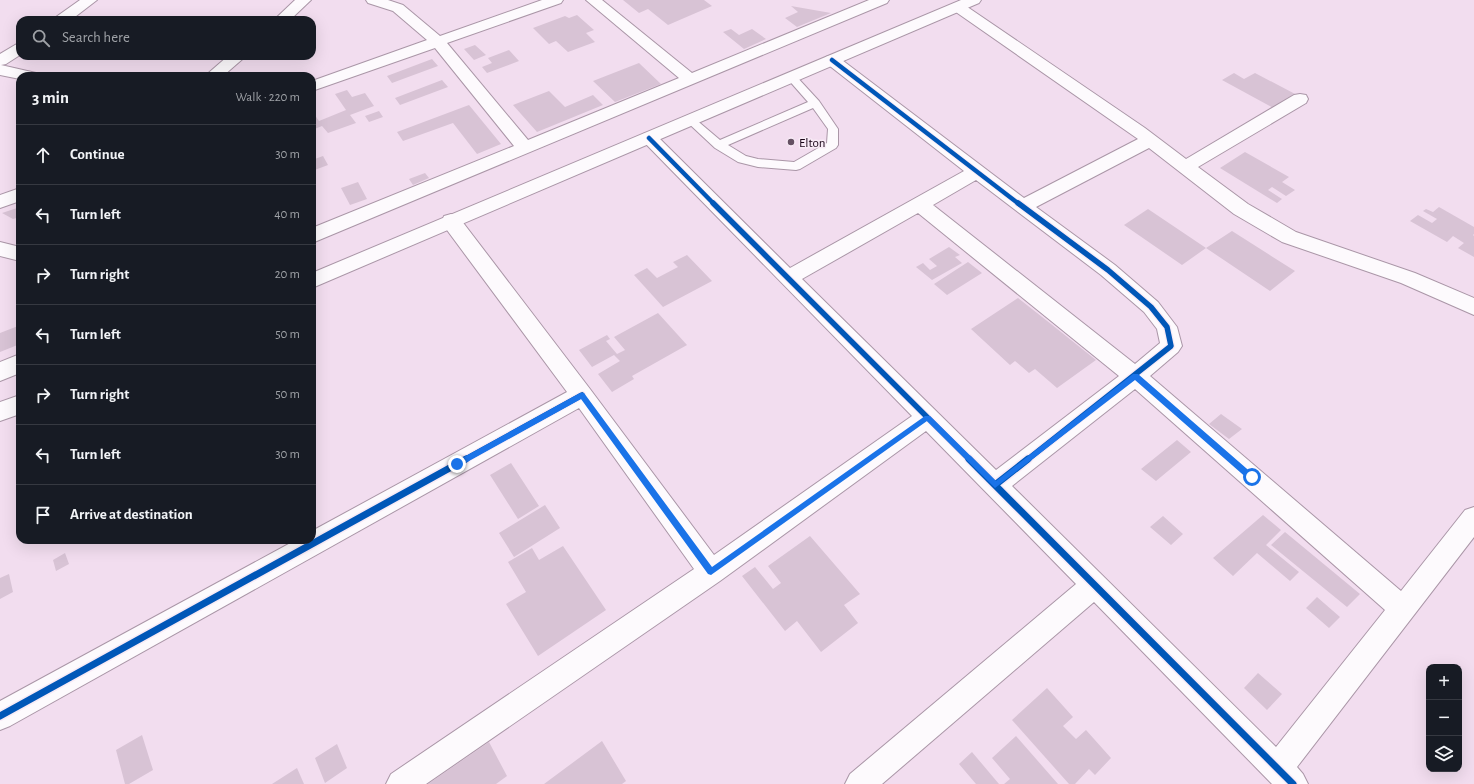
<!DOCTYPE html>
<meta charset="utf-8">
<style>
:root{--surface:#171b24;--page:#20242c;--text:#f1f3f6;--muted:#9ea1a6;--line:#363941}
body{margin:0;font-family:"Alegreya Sans",sans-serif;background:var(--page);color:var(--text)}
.controls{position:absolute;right:12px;bottom:12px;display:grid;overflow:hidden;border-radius:8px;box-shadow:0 4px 16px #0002}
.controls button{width:36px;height:36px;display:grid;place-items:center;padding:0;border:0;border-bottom:1px solid var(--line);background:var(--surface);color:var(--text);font:20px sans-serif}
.stop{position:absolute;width:12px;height:12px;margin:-9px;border:3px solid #1a73e8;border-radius:50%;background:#fff}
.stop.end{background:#1a73e8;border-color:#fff;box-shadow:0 1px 4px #0008}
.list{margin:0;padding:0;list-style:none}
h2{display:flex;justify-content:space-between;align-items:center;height:52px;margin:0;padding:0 16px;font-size:17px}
h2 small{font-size:13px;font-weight:400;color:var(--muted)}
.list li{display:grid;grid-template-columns:26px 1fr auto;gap:12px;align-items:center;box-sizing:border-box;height:60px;padding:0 16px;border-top:1px solid var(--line)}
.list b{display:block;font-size:15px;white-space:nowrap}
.list em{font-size:13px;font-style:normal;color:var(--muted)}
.icon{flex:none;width:22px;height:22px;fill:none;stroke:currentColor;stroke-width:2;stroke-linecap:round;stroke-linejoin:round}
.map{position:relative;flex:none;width:1474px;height:784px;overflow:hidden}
.search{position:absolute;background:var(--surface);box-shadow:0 4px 16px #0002;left:16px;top:16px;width:300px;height:44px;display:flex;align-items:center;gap:10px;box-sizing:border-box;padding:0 14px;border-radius:12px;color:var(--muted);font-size:15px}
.panel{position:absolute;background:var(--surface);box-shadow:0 4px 16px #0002;left:16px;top:72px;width:300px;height:472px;border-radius:12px}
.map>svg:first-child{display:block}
.building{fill:#d8c3d5}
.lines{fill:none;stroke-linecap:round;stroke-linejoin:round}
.lane-casing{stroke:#aa96a7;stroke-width:2}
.street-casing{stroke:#aa96a7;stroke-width:2}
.highway-casing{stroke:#aa96a7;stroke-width:2}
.lane{fill:#fdfafd;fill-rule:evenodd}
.street{fill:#fdfafd;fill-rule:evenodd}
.highway{fill:#fdfafd;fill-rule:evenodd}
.cycleway-far2-casing{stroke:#f8ebf6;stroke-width:6}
.cycleway-far1-casing{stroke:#f8ebf6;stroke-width:8}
.cycleway-casing{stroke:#f8ebf6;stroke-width:10}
.cycleway-far2{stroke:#0057b8;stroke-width:4.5}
.cycleway-far1{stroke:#0057b8;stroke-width:5.5}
.cycleway{stroke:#0057b8;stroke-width:7}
.route{fill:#1a73e8}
.poi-dot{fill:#645062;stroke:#f8ebf6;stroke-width:1.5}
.labels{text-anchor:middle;stroke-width:3;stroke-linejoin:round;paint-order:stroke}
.far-poi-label{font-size:13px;fill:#180416;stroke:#f8ebf6;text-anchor:start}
</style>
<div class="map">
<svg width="1474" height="784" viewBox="0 0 1474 784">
<rect width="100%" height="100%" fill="#f2ddef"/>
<!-- building -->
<path class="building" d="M623,0H704L712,6L668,25L648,9L639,13Z
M791,6L831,13L797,27L785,18L798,12Z
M577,15L594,30L586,33L595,42L568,52L556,41L549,44L533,28L565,16L569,18Z
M731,29L739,35L752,29L766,39L744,49L723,32Z
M475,45L486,55L474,60L464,49Z
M509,50L519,61L487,73L482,67L492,63L488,58Z
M432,59L438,66L392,83L387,76Z
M639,63L661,84L615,102L593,81Z
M1234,73L1244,79L1255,73L1297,95L1275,109L1222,80Z
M442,80L448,87L400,105L395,98Z
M347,90L352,97L365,93L374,106L350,115L356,123L328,133L322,126L312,130V111L319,121L346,110L335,94Z
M549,91L565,107L593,95L603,105L537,132L513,105Z
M469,105L501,144L477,154L453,123L403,141L397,132Z
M379,111L383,117L369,122L365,116Z
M1245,152L1289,177L1282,182L1295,190L1286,196L1272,187L1268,190L1282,199L1277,203L1220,168Z
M323,156L328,165L312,171V160Z
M425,173L429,178L413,185L409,179Z
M358,182L367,199L350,205L341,188Z
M20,207V217L13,219L2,213Z
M1439,207L1474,227V234L1473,235L1474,236V257L1458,248L1464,243L1453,236L1447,242L1410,221L1418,215L1432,223L1437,219L1423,211L1426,209L1433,212Z
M1148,209L1206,248L1182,265L1124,225Z
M1232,231L1295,271L1270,291L1206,248Z
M949,247L960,255L955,257L962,263L932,280L916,267L923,263L930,270L937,266L929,259Z
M687,255L712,281L663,307L634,275L647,268L657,278L678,267L673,262Z
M968,262L982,273L947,295L934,284Z
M1018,298L1051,324L1096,360L1057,388L1035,369L1029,373L1015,361L1010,365L971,329Z
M658,313L687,345L632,376L634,379L612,392L598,374L620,361L614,355L592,367L579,350L607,335L610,339L606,341L617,354L625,350L614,337Z
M18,326L20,344L0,352V333Z
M1221,414L1242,429L1229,439L1209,424Z
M1177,440L1191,452L1156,481L1141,469Z
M511,463L539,506L518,519L490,475Z
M545,505L560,528L514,557L499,533Z
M1263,515L1281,530L1266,545L1299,572L1290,581L1257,553L1233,576L1213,558Z
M1163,516L1183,534L1171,545L1150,527Z
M1285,532L1360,594L1347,607L1271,545Z
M810,536L860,594L844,605L858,623L821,652L797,621L785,631L742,576L755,567L773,589L781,583L768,566Z
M563,546L606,610L538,656L506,604L526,592L508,562L532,548L539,560Z
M65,553L69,564L56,571L53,560Z
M9,574L13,592L0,599V578Z
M1317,597L1340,617L1329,628L1306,608Z
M1258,673L1282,694L1267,710L1244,688Z
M1047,688L1073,717L1063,726L1076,739L1086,730L1111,758L1095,775L1089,769L1075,784H1069L1012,720Z
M142,735L153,770L129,784H125L116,750Z
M1016,736L1058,784H1004L1010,779L992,758Z
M602,741L626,781L622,784H544Z
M489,742L507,776L496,784H428Z
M337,744L347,768L325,783L315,758Z
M972,752L999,784H976L959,764Z
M297,768L304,784H272Z"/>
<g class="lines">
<!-- lane casing -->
<g class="lane-casing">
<path id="lane" d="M791,74L795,75L819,101L838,129V145L836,148L800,169L796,170L758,167L738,162L715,148L685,120L686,118H694L720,140L808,102L786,77ZM813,108L828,129L827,143L794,162L758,159L746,156L728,145Z"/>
</g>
<!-- street casing -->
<g class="street-casing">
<path id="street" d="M80,0H97L71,20H54L56,17Z
M295,0H311L290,20H274Z
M366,0H388L403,5L440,36L542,0H563L561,3L447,43L528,140L679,78L586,0H602L692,73L869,0H889L887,3L312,243V228L514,146L435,48L312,91V81L427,40L393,11L368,3Z
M958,3L963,4L1145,128L1186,159L1294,95L1300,94L1306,95L1308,99L1306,103L1198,167L1248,204L1296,232L1415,273L1474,298V315L1401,283L1282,242L1234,214L1149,148L1036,207L1115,265L1158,302L1177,327L1182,346L1178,352L1150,376L1401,591L1465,510L1474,507V537L1297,767L1303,774L1308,784H1272L1094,602L882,784H845L850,774L1076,584L926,431L720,581L426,784H386L391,774L694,569L579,408L10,726L0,730V701L296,540H312V531L567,392L444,226L442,221L444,216L451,214L458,216L590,389L714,555L912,416L640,138L643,134L649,133L655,134L790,268L964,171L826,63L824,60L826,57L832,55L838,57L1024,198L1138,139L953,10L951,7L953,4ZM976,180L1101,275L1144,312L1157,329L1160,343L1135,364L933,205ZM918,213L1119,376L996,470L802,279ZM1135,389L1385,610L1276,747L1012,486Z
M20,43V55L6,64L1,65L36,73L38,76H20V79L0,75V54L15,45Z
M228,56H246L223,76H205Z
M20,188V201L0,208V195Z
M0,242L20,247V261L0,256Z
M20,354V373L0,381V362Z"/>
</g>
<!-- highway casing -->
<g class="highway-casing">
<path id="highway" d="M961,0H981L979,3L312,288V273Z
M20,395V414L0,421V402Z"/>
</g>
<!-- lane -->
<use href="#lane" class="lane"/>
<!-- street -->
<use href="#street" class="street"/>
<!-- highway -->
<use href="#highway" class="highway"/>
<!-- cycleway-far2 casing -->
<g class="cycleway-far2-casing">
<path id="cycleway-far2" d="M832,60L1019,204
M649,138L714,204"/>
</g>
<!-- cycleway-far1 casing -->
<g class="cycleway-far1-casing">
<path id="cycleway-far1" d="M713,203L970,460
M1018,203L1108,270L1151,307L1167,327L1171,346L1027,460
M464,460L582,395"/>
</g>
<!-- cycleway casing -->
<g class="cycleway-casing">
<path id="cycleway" d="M969,459L1293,784
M995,485L1028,459
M0,716L466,459"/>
</g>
<!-- cycleway-far2 -->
<use href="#cycleway-far2" class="cycleway-far2"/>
<!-- cycleway-far1 -->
<use href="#cycleway-far1" class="cycleway-far1"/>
<!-- cycleway -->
<use href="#cycleway" class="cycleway"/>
</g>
<!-- route -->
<path class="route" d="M1133,374H1138L1254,475V480H1249L1135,380L995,488L927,421L711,575L708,574L581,399L460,466H455L454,464L455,462L580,393H584L712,567L925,416H930L996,481Z"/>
<!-- markers -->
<circle class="poi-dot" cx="791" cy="142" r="4"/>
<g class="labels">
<!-- far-poi labels -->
<g class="far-poi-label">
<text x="799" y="147">Elton</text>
</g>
</g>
</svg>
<div class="controls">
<button>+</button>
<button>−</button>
<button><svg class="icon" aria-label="layers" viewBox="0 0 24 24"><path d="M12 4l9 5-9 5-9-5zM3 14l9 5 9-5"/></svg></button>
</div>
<div class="stop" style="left:1252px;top:477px"></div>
<div class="stop end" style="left:457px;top:464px"></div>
<div class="search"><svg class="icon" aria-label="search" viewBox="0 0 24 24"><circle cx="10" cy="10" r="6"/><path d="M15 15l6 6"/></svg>Search here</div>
<section class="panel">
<h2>3 min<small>Walk · 220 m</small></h2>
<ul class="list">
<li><svg class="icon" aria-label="ahead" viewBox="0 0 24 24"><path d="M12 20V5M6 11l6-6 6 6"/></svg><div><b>Continue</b></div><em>30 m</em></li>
<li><svg class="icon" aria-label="left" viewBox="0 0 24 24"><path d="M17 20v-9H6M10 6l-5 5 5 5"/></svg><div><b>Turn left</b></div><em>40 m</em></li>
<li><svg class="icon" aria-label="right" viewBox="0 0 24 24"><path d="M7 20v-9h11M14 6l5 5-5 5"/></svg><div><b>Turn right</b></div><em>20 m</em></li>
<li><svg class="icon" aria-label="left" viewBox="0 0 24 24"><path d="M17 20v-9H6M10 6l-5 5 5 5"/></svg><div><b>Turn left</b></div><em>50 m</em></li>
<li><svg class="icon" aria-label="right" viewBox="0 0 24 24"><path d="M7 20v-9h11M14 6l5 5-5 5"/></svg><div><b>Turn right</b></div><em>50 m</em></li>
<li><svg class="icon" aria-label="left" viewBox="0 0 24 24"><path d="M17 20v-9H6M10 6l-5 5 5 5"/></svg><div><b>Turn left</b></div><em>30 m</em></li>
<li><svg class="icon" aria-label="arrive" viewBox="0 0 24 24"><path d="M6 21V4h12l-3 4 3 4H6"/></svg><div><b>Arrive at destination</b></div></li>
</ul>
</section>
</div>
